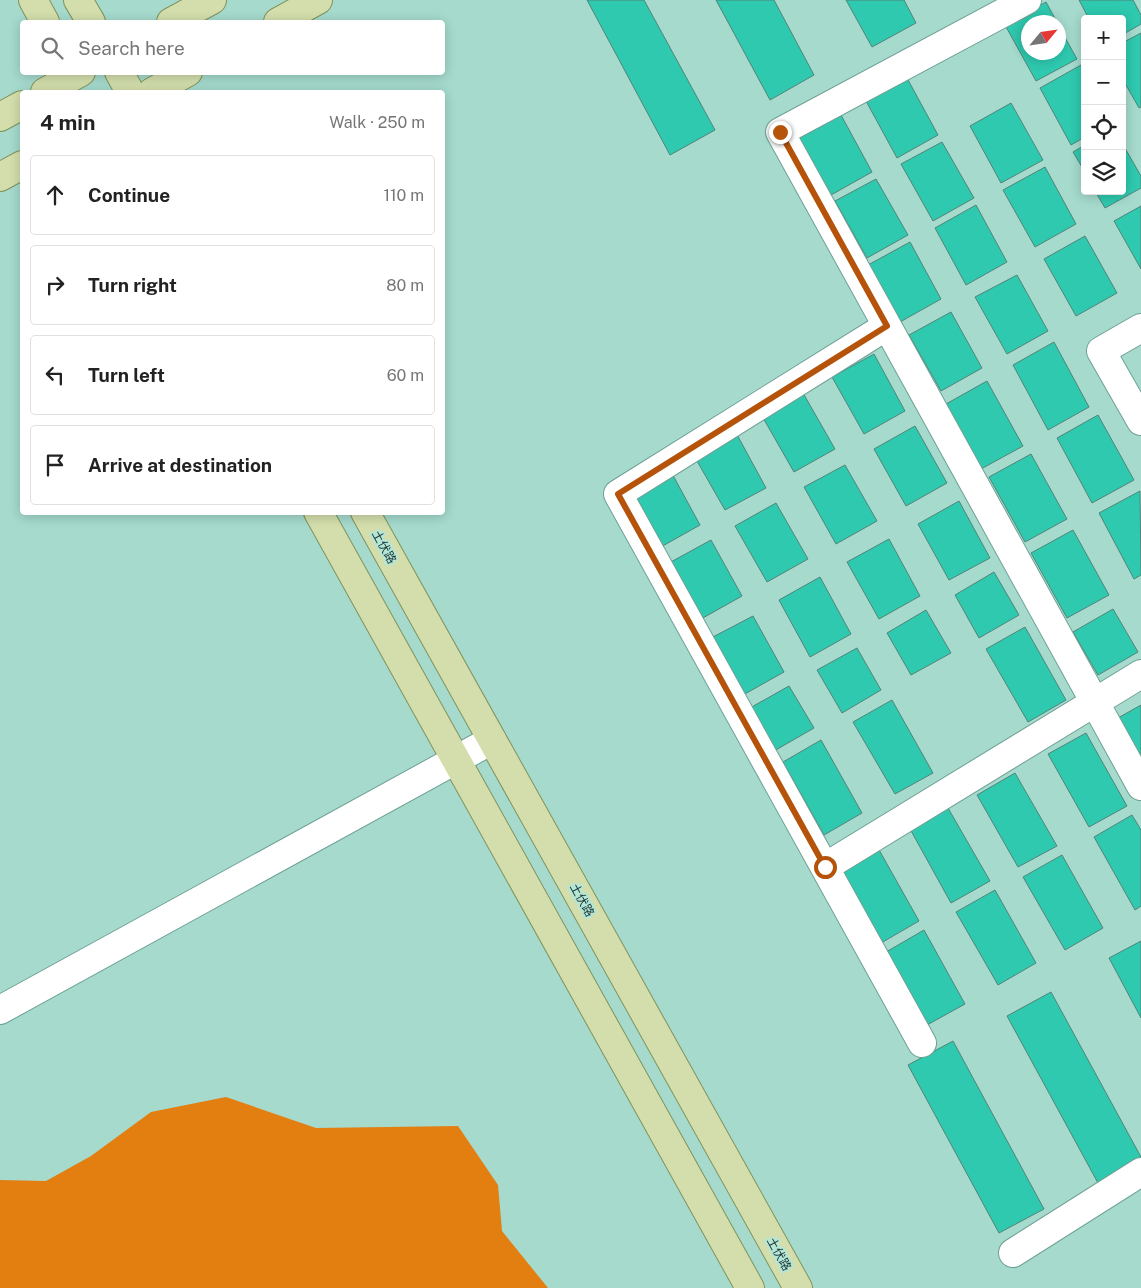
<!DOCTYPE html>
<meta charset="utf-8">
<style>
:root{--surface:#fff;--page:#f6f6f6;--text:#222;--muted:#767676;--line:#e0e0e0}
body{margin:0;font-family:"Public Sans","Noto Sans SC",sans-serif;background:var(--page);color:var(--text)}
.controls{position:absolute;right:15px;top:15px;display:grid;overflow:hidden;border-radius:5px;box-shadow:0 2px 12px #0003}
.controls button{width:45px;height:45px;display:grid;place-items:center;padding:0;border:0;border-bottom:1px solid var(--line);background:var(--surface);color:var(--text);font:25px sans-serif}
.compass{position:absolute;left:1021px;top:15px;width:45px;height:45px;border-radius:50%;background:var(--surface);box-shadow:0 2px 12px #0003;rotate:61deg}
.stop{position:absolute;width:15px;height:15px;margin:-11px;border:4px solid #b45309;border-radius:50%;background:#fff}
.stop.end{background:#b45309;border-color:#fff;box-shadow:0 1px 5px #0008}
.list{margin:0;padding:0;list-style:none}
h2{display:flex;justify-content:space-between;align-items:center;height:65px;margin:0;padding:0 20px;font-size:21px}
h2 small{font-size:16px;font-weight:400;color:var(--muted)}
.list li{display:grid;grid-template-columns:32px 1fr auto;gap:15px;align-items:center;box-sizing:border-box;height:80px;margin:0 10px 10px;padding:0 10px;border:1px solid var(--line);border-radius:5px}
.list b{display:block;font-size:19px;white-space:nowrap}
.list em{font-size:16px;font-style:normal;color:var(--muted)}
.icon{flex:none;width:28px;height:28px;fill:none;stroke:currentColor;stroke-width:2;stroke-linecap:round;stroke-linejoin:round}
.map{position:relative;flex:none;width:1141px;height:1288px;overflow:hidden}
.search{position:absolute;background:var(--surface);box-shadow:0 2px 12px #0003;left:20px;top:20px;width:425px;height:55px;display:flex;align-items:center;gap:12px;box-sizing:border-box;padding:0 18px;border-radius:5px;color:var(--muted);font-size:19px}
.panel{position:absolute;background:var(--surface);box-shadow:0 2px 12px #0003;left:20px;top:90px;width:425px;height:425px;border-radius:5px}
.map>svg:first-child{display:block}
.forest{fill:#e37e11}
.building{fill:#2ec9af;stroke:#528479}
.lines{fill:none;stroke-linecap:round;stroke-linejoin:round}
.minor-casing{stroke:#6ea195;stroke-width:30}
.major-casing{stroke:#80935b;stroke-width:30}
.minor{stroke:#fff;stroke-width:28}
.major{stroke:#d3deac;stroke-width:28}
.route{stroke:#b45309;stroke-width:6}
.labels{text-anchor:middle;stroke-width:4;stroke-linejoin:round;paint-order:stroke}
.street-label{font-size:12px;fill:#1c312c;stroke:#b2e7da}
</style>
<div class="map">
<svg width="1141" height="1288" viewBox="0 0 1141 1288">
<rect width="100%" height="100%" fill="#a5dacd"/>
<!-- forest -->
<path class="forest" d="M226,1097L316,1128L458,1126L498,1185L502,1231L548,1288H0V1180L46,1181L91,1156L151,1112Z"/>
<!-- building -->
<path class="building" d="M587,0H644L715,130L670,155Z
M716,0H774L814,75L770,100Z
M846,0H904L916,23L872,47Z
M1079,0H1133L1141,15V24L1122,35V19H1089Z
M1046,2L1057,22H1028V52H1058V25L1077,59L1036,81L1005,25Z
M1141,33V107L1139,108L1122,78V43Z
M1081,65L1085,71V137L1071,145L1040,88Z
M907,78L938,135L897,158L866,101Z
M1011,103L1043,160L1001,183L970,126Z
M841,115L872,172L831,195L799,138Z
M942,142L974,198L933,221L901,164Z
M1122,143L1141,176V188L1105,208L1095,191H1122Z
M1085,145V172L1073,152Z
M1045,167L1076,224L1035,247L1003,190Z
M876,179L908,235L867,258L835,201Z
M976,205L1007,262L966,285L935,228Z
M1141,206V269L1114,221Z
M1085,236L1117,293L1076,316L1044,259Z
M910,242L941,299L900,322L868,265Z
M1017,275L1048,331L1007,354L975,297Z
M951,312L982,368L941,391L909,335Z
M1054,342L1089,407L1048,430L1013,365Z
M874,354L905,411L864,434L832,377Z
M987,381L1023,446L981,469L946,404Z
M803,393L835,449L794,472L762,416Z
M1098,415L1134,480L1092,503L1057,438Z
M915,426L947,483L906,506L874,449Z
M735,431L766,488L725,510L693,454Z
M1031,454L1067,519L1025,542L989,477Z
M845,465L877,521L836,544L804,487Z
M669,468L700,525L659,548L627,491Z
M1140,491L1141,575L1134,579L1099,513Z
M959,501L990,558L949,580L918,524Z
M776,503L808,559L767,582L735,526Z
M1073,530L1109,595L1067,618L1031,553Z
M889,539L920,596L879,619L847,562Z
M711,540L742,596L701,619L669,563Z
M994,572L1019,615L979,638L955,595Z
M820,577L851,634L810,657L779,600Z
M1113,609L1138,652L1098,675L1073,632Z
M926,610L951,653L911,675L887,633Z
M753,616L784,672L743,695L711,638Z
M1025,627L1066,700L1028,722L986,649Z
M857,648L881,690L842,713L817,670Z
M789,686L814,728L774,751L750,708Z
M892,700L933,773L895,794L853,722Z
M1141,705V759L1118,718Z
M1086,733L1127,806L1089,827L1048,754Z
M821,740L862,813L824,835L783,762Z
M1015,773L1057,846L1018,867L977,795Z
M948,808L990,881L951,903L910,829Z
M1132,815L1141,830V906L1135,910L1094,837Z
M878,848L919,921L881,943L839,870Z
M1062,855L1103,928L1065,950L1023,877Z
M995,890L1036,963L998,985L956,912Z
M924,930L965,1004L927,1025L886,952Z
M1141,941V1018L1109,958Z
M1051,992L1141,1157V1160L1098,1183L1007,1016Z
M953,1041L1044,1209L999,1233L908,1065Z"/>
<g class="lines">
<!-- minor casing -->
<g class="minor-casing">
<path id="minor" d="M1027,0L780,132L1141,786
M887,326L618,494L922,1043
M1141,328L1101,351L1141,421
M825,867L1141,674
M0,1010L492,740
M1013,1253L1141,1172"/>
</g>
<!-- major casing -->
<g class="major-casing">
<path id="major" d="M33,0L45,22
M78,0L91,22
M171,22L212,0
M278,22L318,0
M119,72L130,92
M45,92L81,72
M152,92L188,72
M0,117L22,105
M0,177L22,165
M318,512L750,1288
M365,512L798,1288"/>
</g>
<!-- minor -->
<use href="#minor" class="minor"/>
<!-- major -->
<use href="#major" class="major"/>
</g>
<g class="lines">
<!-- route -->
<path class="route" d="M780,132L887,326L618,494L825,867"/>
</g>
<g class="labels">
<!-- street labels -->
<g class="street-label">
<text transform="translate(384 547) rotate(61)" y="4">土伏路</text>
<text transform="translate(582 900) rotate(61)" y="4">土伏路</text>
<text transform="translate(779 1254) rotate(61)" y="4">土伏路</text>
</g>
</g>
</svg>
<div class="controls">
<button>+</button>
<button>−</button>
<button><svg class="icon" aria-label="locate" viewBox="0 0 24 24"><circle cx="12" cy="12" r="6"/><path d="M12 2v4M12 18v4M2 12h4M18 12h4"/></svg></button>
<button><svg class="icon" aria-label="layers" viewBox="0 0 24 24"><path d="M12 4l9 5-9 5-9-5zM3 14l9 5 9-5"/></svg></button>
</div>
<svg class="compass" viewBox="-18 -18 36 36"><path d="M0-13l5 13h-10z" fill="#e53935"/><path d="M0 13l5-13h-10z" fill="#767676"/></svg>
<div class="stop" style="left:825px;top:867px"></div>
<div class="stop end" style="left:780px;top:132px"></div>
<div class="search"><svg class="icon" aria-label="search" viewBox="0 0 24 24"><circle cx="10" cy="10" r="6"/><path d="M15 15l6 6"/></svg>Search here</div>
<section class="panel">
<h2>4 min<small>Walk · 250 m</small></h2>
<ul class="list">
<li><svg class="icon" aria-label="ahead" viewBox="0 0 24 24"><path d="M12 20V5M6 11l6-6 6 6"/></svg><div><b>Continue</b></div><em>110 m</em></li>
<li><svg class="icon" aria-label="right" viewBox="0 0 24 24"><path d="M7 20v-9h11M14 6l5 5-5 5"/></svg><div><b>Turn right</b></div><em>80 m</em></li>
<li><svg class="icon" aria-label="left" viewBox="0 0 24 24"><path d="M17 20v-9H6M10 6l-5 5 5 5"/></svg><div><b>Turn left</b></div><em>60 m</em></li>
<li><svg class="icon" aria-label="arrive" viewBox="0 0 24 24"><path d="M6 21V4h12l-3 4 3 4H6"/></svg><div><b>Arrive at destination</b></div></li>
</ul>
</section>
</div>
